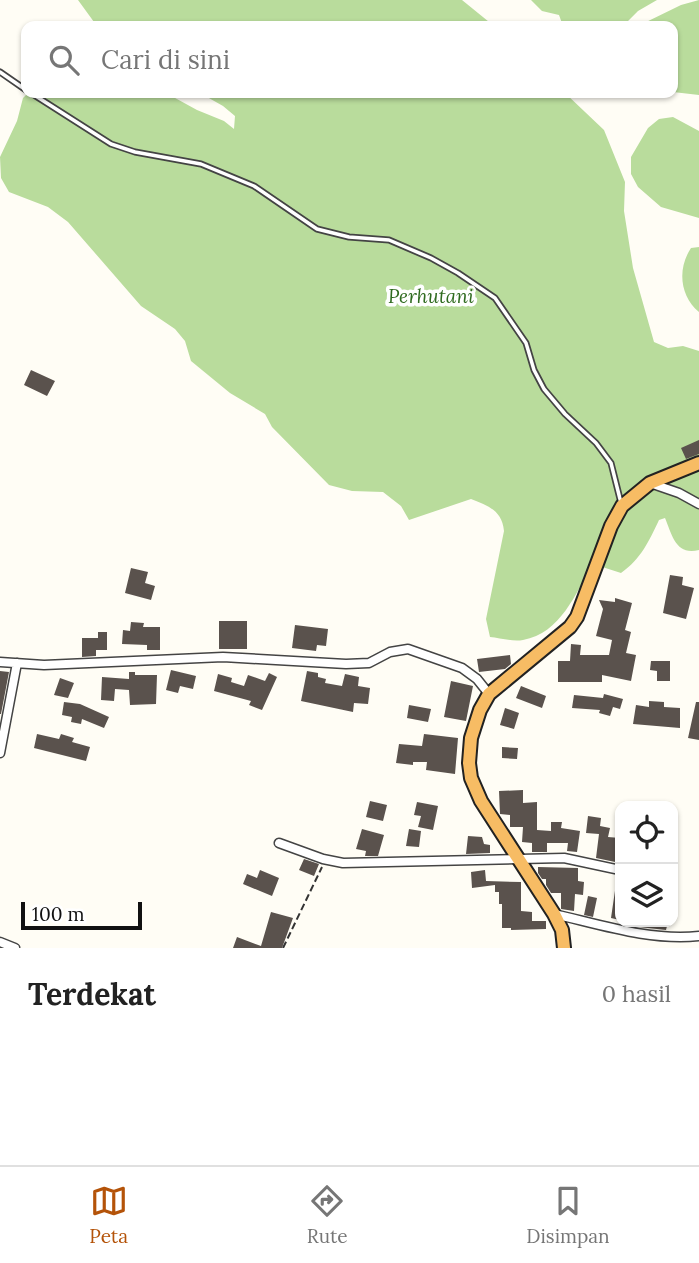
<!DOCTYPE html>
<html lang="id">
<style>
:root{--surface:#fff;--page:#f2f2f2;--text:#222;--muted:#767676;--line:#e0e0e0;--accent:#b45309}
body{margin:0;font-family:Lora,serif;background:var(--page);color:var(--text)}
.controls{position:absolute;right:21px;bottom:21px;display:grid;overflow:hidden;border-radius:14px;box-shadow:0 2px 5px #0004}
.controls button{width:63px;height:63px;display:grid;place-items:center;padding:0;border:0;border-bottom:2px solid var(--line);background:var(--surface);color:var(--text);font:35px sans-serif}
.scale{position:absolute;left:21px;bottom:18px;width:121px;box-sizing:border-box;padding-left:7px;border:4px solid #111;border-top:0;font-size:19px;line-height:24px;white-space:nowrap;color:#111;-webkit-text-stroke:5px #fff;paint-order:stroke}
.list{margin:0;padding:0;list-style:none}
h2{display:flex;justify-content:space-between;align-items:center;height:91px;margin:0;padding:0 28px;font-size:30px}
h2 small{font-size:23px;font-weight:400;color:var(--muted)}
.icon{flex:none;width:38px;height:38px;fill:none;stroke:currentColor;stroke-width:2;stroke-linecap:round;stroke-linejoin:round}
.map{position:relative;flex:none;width:699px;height:948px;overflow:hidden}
.search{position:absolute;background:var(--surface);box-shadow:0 2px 5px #0004;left:21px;right:21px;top:21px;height:77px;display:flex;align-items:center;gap:18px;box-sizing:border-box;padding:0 24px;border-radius:14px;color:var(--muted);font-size:26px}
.sheet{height:217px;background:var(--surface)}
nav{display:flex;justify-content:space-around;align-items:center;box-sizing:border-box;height:98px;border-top:2px solid var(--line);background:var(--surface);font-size:19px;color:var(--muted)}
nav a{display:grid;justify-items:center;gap:4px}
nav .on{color:var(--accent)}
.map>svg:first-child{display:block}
.forest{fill:#b9dc9c}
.building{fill:#5a524d}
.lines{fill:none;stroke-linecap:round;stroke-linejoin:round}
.service-casing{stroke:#444;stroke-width:7}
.minor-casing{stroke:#444;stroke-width:11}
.trunk-casing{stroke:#222;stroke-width:16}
.path{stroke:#333;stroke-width:2;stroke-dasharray:7 3.5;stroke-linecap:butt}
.service{stroke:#fff;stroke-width:3.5}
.minor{stroke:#fff;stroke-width:8}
.trunk{stroke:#f7bc64;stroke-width:12}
.labels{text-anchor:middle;stroke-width:7;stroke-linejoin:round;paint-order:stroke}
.park-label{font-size:19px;font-style:italic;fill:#2f6b1f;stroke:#fff}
</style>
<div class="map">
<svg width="699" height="948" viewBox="0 0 699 948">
<rect width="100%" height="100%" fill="#fffdf5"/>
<!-- forest -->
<path class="forest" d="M78,0H462L494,26H101L94,22Z
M531,0H657L638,11L623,26H563L559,15L542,11Z
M699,0V95L673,92V26H638L681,5Z
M28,93H166L197,110L224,121L234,129L235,116L223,106L200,93H565L604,130L625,182L624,211L633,268L654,342L668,348L683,346L699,351V550C676,556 672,535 665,518L659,520C649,541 641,559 621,573L593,564C575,594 561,633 523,640C513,642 500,638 490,637L486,619L504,531C502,510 488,506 471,499L409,520L401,506L383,492L352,491L329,485L272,427L265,414L230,393L191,361L185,341L175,329L141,306L68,222L48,207L9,192L1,178L0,157L17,121L23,98Z
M673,117L699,131V218L661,207L638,187L631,174V157L648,128L659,119Z
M699,247V312C680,296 677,269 691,248Z"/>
<!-- building -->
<path class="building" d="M31,370L55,381L47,396L24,385Z
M699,440V454L686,459L681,448Z
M131,568L148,572L145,583L155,586L151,600L125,593Z
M670,575L683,577L682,585L694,588L686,619L663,613Z
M615,598L632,603L625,630L631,632L626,653L636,655L631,681L602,675V682H558V661H570L571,644L581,645L580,655H609L612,640L596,636L603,609L599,600L615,602Z
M219,621H247V649H219Z
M131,622L144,623L143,627H160V650H147V645L122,644L123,630L130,631Z
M295,625L328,629L326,646L317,645L316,651L292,648Z
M98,632H107V650H96V656L82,657V638H98Z
M510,655L511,664L505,669L479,672L477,659Z
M651,661H670V681H657V671L650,670Z
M171,670L196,676L193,689L180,686L178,693L166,690Z
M0,671L9,672L1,714H0Z
M307,671L318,673V677L326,679L325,683L342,686L345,674L359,677L358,686L370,688L368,704L354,703L353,712L301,701Z
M129,672H135V675H157L156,704L130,705L129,690L115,689L114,701L101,700L102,677L129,679Z
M269,673L277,677L262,710L249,705L251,701L214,691L218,674L232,678L231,682L244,686L248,675L265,681Z
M60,678L74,683L68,698L54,695Z
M451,681L473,686L466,721L444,717Z
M521,686L546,696L542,708L516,698Z
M604,694L623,699L620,709L613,707L610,716L599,713L600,710L572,708L574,695L603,698Z
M649,701L664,702V707L680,708V728L633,724L636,705L649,707Z
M64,702L80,704L109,717L104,728L82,719L81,724L71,722L72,717L62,715Z
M696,702H699V740L688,738Z
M409,705L431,709L428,722L407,718Z
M505,708L519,713L514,729L500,725Z
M37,734L59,739L61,734L74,738L72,742L90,747L86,761L34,748Z
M424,734L458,738L455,774L426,770L427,762H413V765L396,763L399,744L422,746Z
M502,747L518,748L517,759L502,758Z
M523,790V803L537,802V830L551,831V822H562L561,828L580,831L577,852L567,851L568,843H547V852H532V843L522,842L523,827H510V815L500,814L499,791Z
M370,801L387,805L383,821L366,817Z
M417,802L438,806L433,830L418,827L421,816L414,815Z
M588,816L601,818L600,826L610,828L608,837L620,838V863L596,858L599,834L586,833Z
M362,829L384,835L378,856H365L366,851L356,849Z
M409,829L421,831L419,847L406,846Z
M468,836L482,837L484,844L490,845V853L466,854Z
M304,859L319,864L314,876L299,870Z
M538,867L578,868V881L584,882L583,895L575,894L574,911L561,909V893H551L546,885V879H542L538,873Z
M260,870L279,878L272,896L243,884L247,874L257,878Z
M485,870L486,881L521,882V911L532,912V921H546V929L511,930V928H502V904H499V892H495V885L472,888L471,872Z
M616,884L620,885V920L611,918Z
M588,896L597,898L593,917L584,915Z
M271,912L293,918L282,948H233L237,937L261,946Z
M637,922H668L666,930L639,927Z"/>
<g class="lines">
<!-- service casing -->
<g class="service-casing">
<path id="service" d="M0,72L26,90
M31,93L111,144L135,152L201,164L254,186L317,229L349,237L389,240L431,258L458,273L495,298L526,343L534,370L544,389L565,414L596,443L611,463L621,503"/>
</g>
<!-- minor casing -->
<g class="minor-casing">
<path id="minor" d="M650,483L679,493L699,504
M0,662L44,665L223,657L346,664L369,663L390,652L408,649L462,668L477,679L489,694
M0,753L17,663
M279,843L323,859L343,863L564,858L620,870
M554,914C602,925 650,941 699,936
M0,942L15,948"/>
</g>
<!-- trunk casing -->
<g class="trunk-casing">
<path id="trunk" d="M564,948L562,930L554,914L481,801L471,778L469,763L471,738L480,710L489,694L570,627L577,617L611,526L622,506L650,483L699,463"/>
</g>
<!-- path -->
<path class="path" d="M283,948L322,867"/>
<!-- service -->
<use href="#service" class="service"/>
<!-- minor -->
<use href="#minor" class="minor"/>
<!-- trunk -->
<use href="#trunk" class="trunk"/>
</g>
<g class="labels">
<!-- park labels -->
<g class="park-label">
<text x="431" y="303">Perhutani</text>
</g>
</g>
</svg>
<div class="controls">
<button><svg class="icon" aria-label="locate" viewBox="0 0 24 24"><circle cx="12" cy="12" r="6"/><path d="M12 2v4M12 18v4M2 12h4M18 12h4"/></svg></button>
<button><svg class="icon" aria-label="layers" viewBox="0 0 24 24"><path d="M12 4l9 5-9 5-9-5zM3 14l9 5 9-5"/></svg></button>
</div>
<div class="scale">100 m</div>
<div class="search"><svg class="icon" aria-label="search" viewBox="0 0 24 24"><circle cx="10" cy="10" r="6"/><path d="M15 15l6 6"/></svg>Cari di sini</div>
</div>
<section class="sheet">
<h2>Terdekat<small>0 hasil</small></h2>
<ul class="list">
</ul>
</section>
<nav>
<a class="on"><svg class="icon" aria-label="map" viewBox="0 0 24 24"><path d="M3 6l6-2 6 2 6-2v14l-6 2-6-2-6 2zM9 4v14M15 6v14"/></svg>Peta</a>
<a><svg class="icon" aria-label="directions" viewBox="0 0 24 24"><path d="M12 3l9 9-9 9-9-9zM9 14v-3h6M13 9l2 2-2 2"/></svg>Rute</a>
<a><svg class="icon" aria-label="saved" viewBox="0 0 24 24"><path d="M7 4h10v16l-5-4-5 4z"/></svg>Disimpan</a>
</nav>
